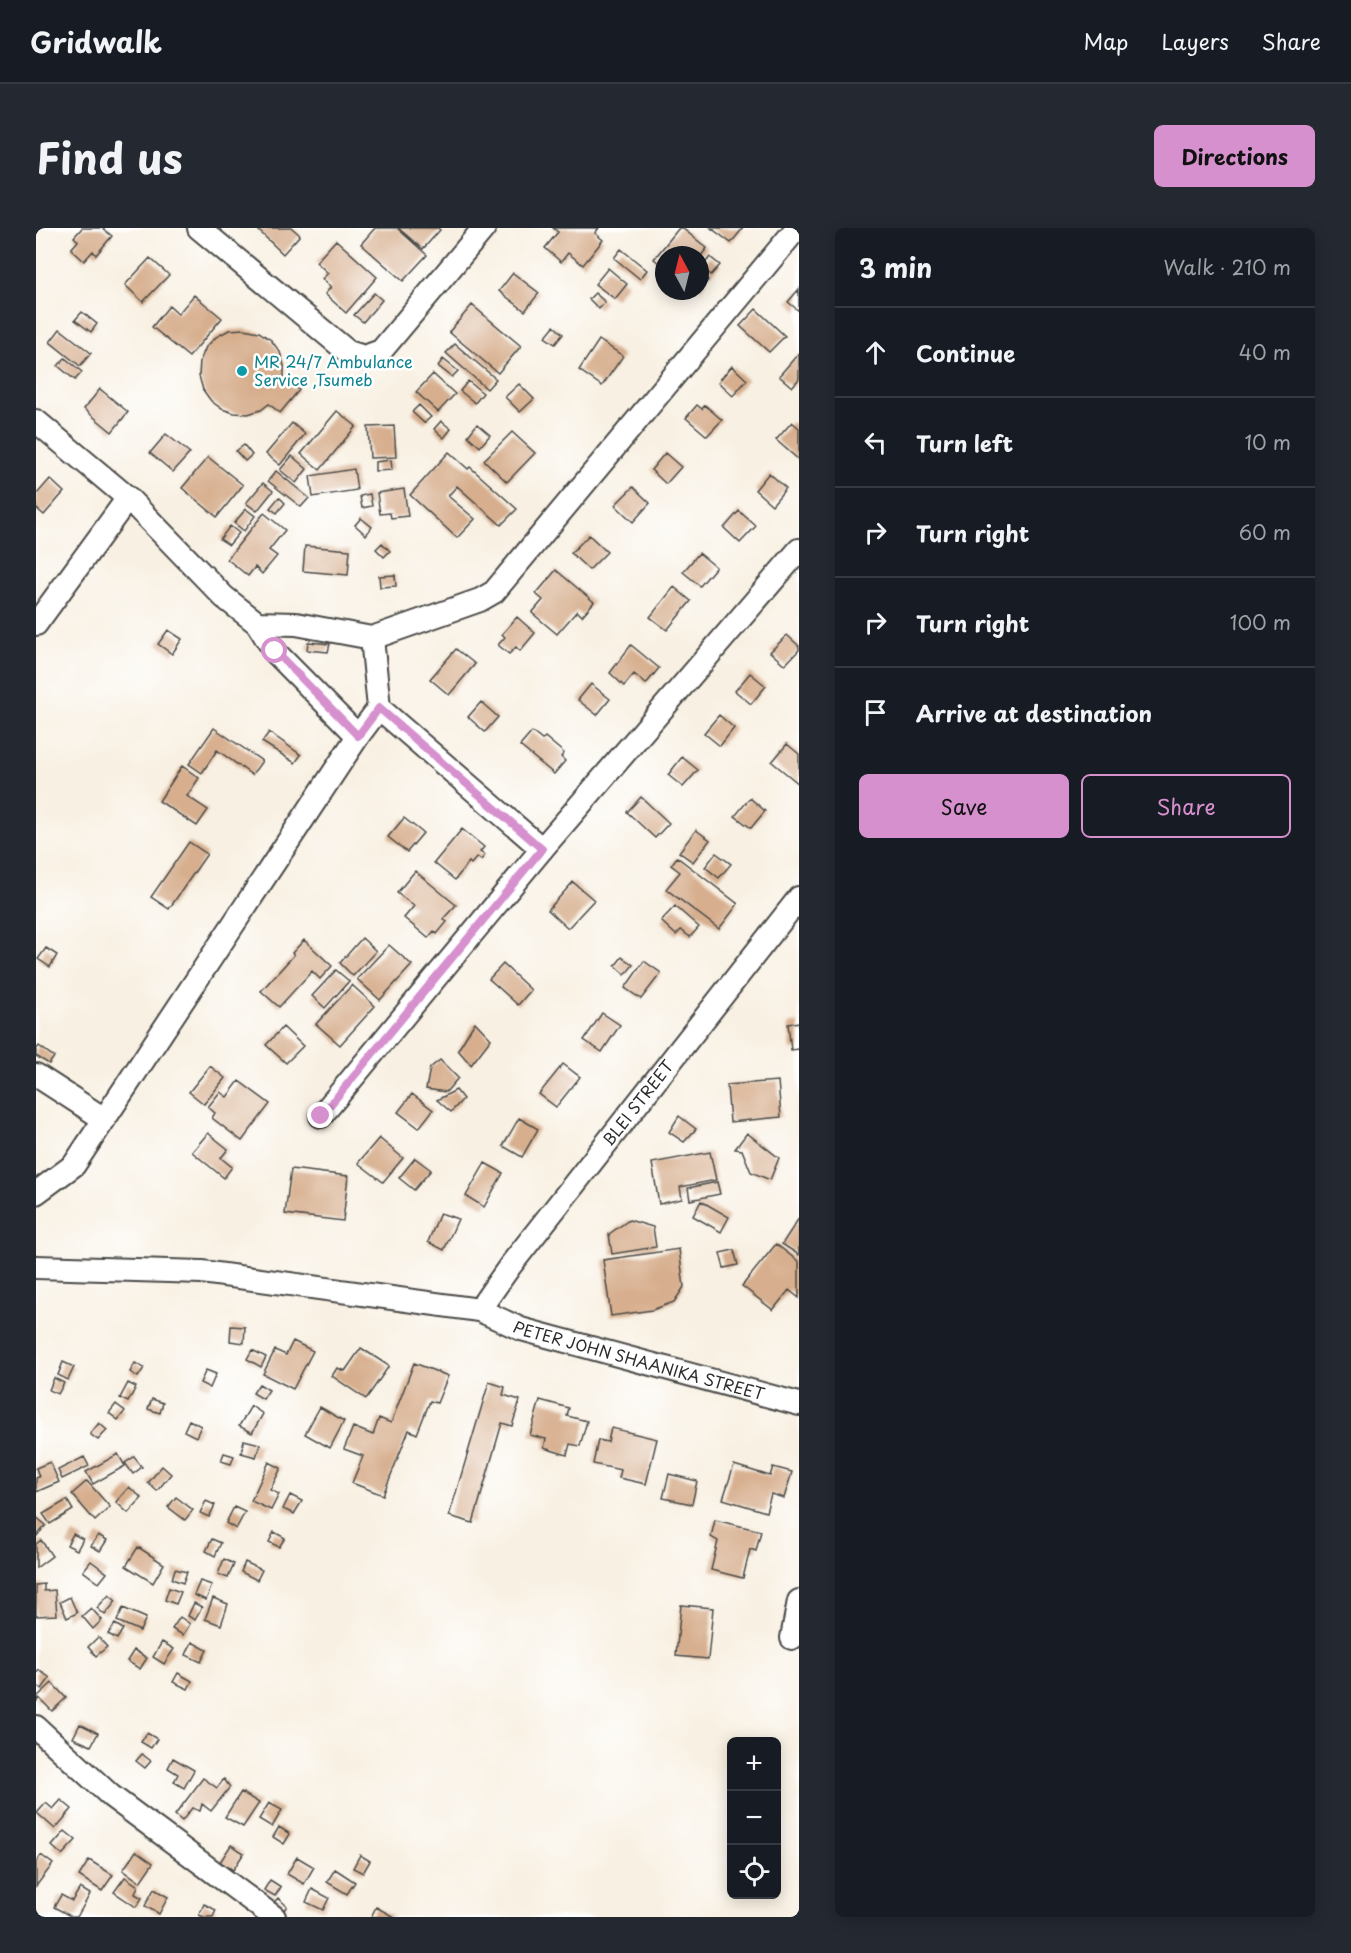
<!DOCTYPE html>
<meta charset="utf-8">
<style>
:root{--surface:#171b24;--page:#242831;--text:#f1f3f6;--muted:#9ea1a6;--line:#363941;--accent:#d690ce}
body{margin:0;font-family:"Playpen Sans",sans-serif;background:var(--page);color:var(--text)}
.controls{position:absolute;right:18px;bottom:18px;display:grid;overflow:hidden;border-radius:9px;box-shadow:0 3px 15px #0003}
.controls button{width:54px;height:54px;display:grid;place-items:center;padding:0;border:0;border-bottom:2px solid var(--line);background:var(--surface);color:var(--text);font:30px sans-serif}
.compass{position:absolute;left:619px;top:18px;width:54px;height:54px;border-radius:50%;background:var(--surface);box-shadow:0 3px 15px #0003;rotate:353deg}
.stop{position:absolute;width:18px;height:18px;margin:-14px;border:4px solid #d690ce;border-radius:50%;background:#fff}
.stop.end{background:#d690ce;border-color:#fff;box-shadow:0 2px 6px #0008}
.list{margin:0;padding:0;list-style:none}
h2{display:flex;justify-content:space-between;align-items:center;height:78px;margin:0;padding:0 24px;font-size:26px}
h2 small{font-size:20px;font-weight:400;color:var(--muted)}
.list li{display:grid;grid-template-columns:39px 1fr auto;gap:18px;align-items:center;box-sizing:border-box;height:90px;padding:0 24px;border-top:2px solid var(--line)}
.list b{display:block;font-size:22px;white-space:nowrap}
.list em{font-size:20px;font-style:normal;color:var(--muted)}
.actions{display:flex;gap:12px;padding:18px 24px}
.actions a{flex:1;padding:14px 0;border:2px solid var(--accent);border-radius:9px;text-align:center;font-size:21px;color:var(--accent)}
.actions .main{background:var(--accent);color:#111}
.icon{flex:none;width:33px;height:33px;fill:none;stroke:currentColor;stroke-width:2;stroke-linecap:round;stroke-linejoin:round}
.map{position:relative;flex:none;width:763px;height:1689px;overflow:hidden;border-radius:9px}
header{display:flex;align-items:center;gap:36px;box-sizing:border-box;height:84px;padding:0 30px;background:var(--surface);border-bottom:2px solid var(--line)}
header strong{font-size:28px}
nav{display:flex;gap:33px;margin-inline-start:auto;font-size:21px}
.intro{display:flex;align-items:center;justify-content:space-between;box-sizing:border-box;height:144px;padding:0 36px}
h1{margin:0;font-size:42px}
.button{padding:15px 27px;border-radius:9px;background:var(--accent);color:#111;font-size:21px;font-weight:700}
main{display:flex;gap:36px;padding:0 36px}
aside{flex:1;background:var(--surface);border-radius:9px;box-shadow:0 3px 15px #0003}
.map>svg:first-child{display:block}
.building{fill:#d7af8e}
.lines{fill:none;stroke-linecap:round;stroke-linejoin:round}
.street-casing{stroke:#4a4946;stroke-width:26}
.street{stroke:#fff;stroke-width:22}
.route{stroke:#d690ce;stroke-width:8}
.culture-dot{fill:#0f9aa8;stroke:#fff;stroke-width:2}
.labels{text-anchor:middle;stroke-width:5;stroke-linejoin:round;paint-order:stroke}
.culture-label{font-size:16px;fill:#0d838f;stroke:#fff;text-anchor:start}
.street-label{font-size:16px;fill:#2b2b2b;stroke:#fff}
</style>
<header>
<strong>Gridwalk</strong>
<nav><a>Map</a><a>Layers</a><a>Share</a></nav>
</header>
<div class="intro"><h1>Find us</h1><a class="button">Directions</a></div>
<main>
<div class="map">
<svg width="763" height="1689" viewBox="0 0 763 1689">
<rect width="100%" height="100%" fill="#fff"/>
<filter id="ink" filterUnits="userSpaceOnUse"><feTurbulence type="fractalNoise" baseFrequency=".0167" numOctaves="2"/><feDisplacementMap in="SourceGraphic" scale="12" xChannelSelector="R" yChannelSelector="G"/><feConvolveMatrix kernelMatrix="1 2 1 2 8 2 1 2 1" color-interpolation-filters="sRGB"/></filter>
<filter id="wash" filterUnits="userSpaceOnUse"><feTurbulence type="fractalNoise" baseFrequency=".008" numOctaves="4" result="noise"/><feDisplacementMap in="SourceGraphic" scale="24" xChannelSelector="R" yChannelSelector="G"/><feGaussianBlur stdDeviation="1.35" result="paint"/><feColorMatrix in="noise" values="0 0 0 0 0 0 0 0 0 0 0 0 0 0 0 0 0 1.4 0 .05"/><feComposite in="paint" operator="in"/></filter>
<g filter="url(#wash)">
<rect width="100%" height="100%" fill="#f8f0e2"/>
<g id="blocks">
<!-- building -->
<path class="building" d="M46,0H66L76,8L60,27L57,23L48,33L35,21L42,13L38,9Z
M226,0H256L264,7L247,26L223,3Z
M339,0H361L391,27L367,53L325,16Z
M362,0H402L404,2L387,21Z
M517,0H563L559,5L567,12L547,37L532,25L525,34L509,20L522,4Z
M643,0H646L671,20L664,29V27H628V39L618,31Z
M675,0H707L695,15Z
M300,12L341,49L310,85L289,66L295,59L286,51L292,45L280,34Z
M585,21L611,42L604,51L578,30Z
M674,29L684,37L675,47L666,39Z
M114,30L133,47L107,74L89,57Z
M572,40L591,56L579,71L559,56Z
M477,45L503,65L489,83L463,63Z
M664,45L672,52L664,63Z
M763,61V83L752,74Z
M338,65L346,72L327,94L318,87Z
M559,65L569,74L563,81L553,71Z
M158,67L186,90L153,129L116,99L133,78L142,86Z
M436,77L485,118L462,145L413,104Z
M720,81L749,108L733,124L704,98Z
M46,84L61,96L55,104L39,92Z
M518,98L527,106L519,116L509,109Z
M24,101L55,125L44,138L14,114Z
M208,101L223,104L235,112L244,124L248,137V150L263,162L244,185L233,176L225,182L212,186L198,185L186,181L175,173L167,162L163,148L164,133L170,119L180,109L193,102Z
M563,112L587,128L566,158L543,142Z
M419,116L460,151L451,161L410,125Z
M763,125V151L756,159L743,148Z
M29,130L46,144L39,152L22,138Z
M407,131L422,143L416,149L402,138Z
M696,138L711,152L697,168L682,154Z
M397,146L419,166L402,184L380,164Z
M432,153L447,165L439,175L424,163Z
M483,156L498,171L484,184L469,169Z
M64,161L92,184L76,204L48,181Z
M383,177L395,189L388,195L376,184Z
M661,177L666,181L669,177L686,192L671,208L650,190Z
M301,183L320,198L284,242L265,226Z
M405,193L415,201L408,210L398,201Z
M756,194L763,200V232L740,212Z
M256,195L269,206L244,237L230,226Z
M441,196L454,207L444,219L432,208Z
M358,198L360,229L334,230L332,199Z
M476,204L499,225L471,254L448,232Z
M130,206L154,225L137,244L114,225Z
M208,217L216,227L209,233L200,223Z
M413,224L432,241L434,239L481,281L465,297L421,258L412,268L439,291L421,310L374,267Z
M629,225L645,239L630,256L615,242Z
M256,228L271,241L260,255L244,242Z
M172,229L207,257L181,289L146,260Z
M355,232L356,242L339,243V234Z
M318,241L321,262L277,269L274,248Z
M240,243L273,270L265,279L232,253Z
M733,245L750,260L736,277L719,262Z
M14,251L28,264L8,287L0,280V267Z
M227,255L237,263L221,283L210,275Z
M597,259L614,275L597,294L579,277Z
M368,261L372,288L355,290L354,285L344,286L341,265Z
M334,266L336,278L326,280L324,268Z
M243,269L249,275L241,285L234,280Z
M210,281L219,288L208,303L198,295Z
M703,283L720,298L704,315L688,300Z
M228,285L249,302L233,322L241,328L226,346L219,339L212,348L191,331Z
M325,290L336,299L330,307L319,297Z
M194,298L203,305L193,317L184,311Z
M553,307L571,324L553,342L535,325Z
M346,315L354,323L348,329L340,321Z
M269,318L314,322L312,347L267,343Z
M663,325L680,339L664,358L647,344Z
M520,342L558,374L546,388L541,383L521,406L496,385L507,372L500,366Z
M359,347L360,358L344,359L343,348Z
M638,359L655,373L631,402L614,389Z
M481,389L499,405L484,423L480,419L473,426L462,417L469,409L466,406Z
M132,402L146,411L136,426L122,416Z
M751,407L763,418V422L749,437L734,424Z
M272,414L294,416L292,424L271,422Z
M595,417L623,440L610,456L598,446L588,458L574,445Z
M420,421L439,436L413,467L394,451Z
M714,445L730,458L715,476L699,463Z
M555,456L574,471L561,487L542,472Z
M445,474L462,489L449,504L432,489Z
M683,487L698,500L684,518L668,505Z
M178,500L226,533L216,547L181,522L166,545L153,536Z
M233,504L265,527L259,535L226,514Z
M496,504L506,512L509,509L528,525L525,529L529,533L518,546L484,518Z
M751,516L763,526V556L736,534Z
M646,529L662,542L647,559L632,547Z
M146,538L163,550L151,568L172,582L161,598L123,573Z
M605,569L633,595L619,610L591,584Z
M714,570L729,583L715,600L699,588Z
M368,590L387,605L371,624L352,609Z
M426,601L448,619L444,624L449,627L445,632L441,629L435,636L433,634L419,652L398,635Z
M660,602L674,612L657,634L643,624Z
M153,614L171,626L133,681L115,669Z
M680,625L695,636L683,650L669,639Z
M641,629L702,676L683,701L630,661L644,644L635,637Z
M379,643L420,677L407,691L411,694L401,706L398,703L392,710L368,690L378,678L361,665Z
M537,654L558,672L532,700L512,682Z
M639,678L663,699L654,709L645,702L640,707L625,693Z
M326,710L340,723L317,748L304,735Z
M268,712L296,738L284,751L276,743L243,779L225,763L258,727L256,725Z
M353,717L376,737L344,772L321,751Z
M10,720L21,727L14,739L2,731Z
M586,729L597,737L589,747L579,738Z
M608,733L625,745L605,771L589,760Z
M467,736L495,762L482,777L453,751Z
M300,742L313,753L289,780L276,768Z
M316,757L339,778L304,817L280,796Z
M566,785L584,797L566,824L548,812Z
M439,794L455,811L435,837L422,822Z
M763,794V821L755,822L752,796Z
M247,799L267,818L250,835L230,817Z
M3,818L18,829L13,836L0,828V822Z
M404,832L422,850L410,864L390,861L394,840Z
M527,836L544,849L520,879L503,866Z
M174,838L189,850L168,876L153,864Z
M203,853L234,876L206,913L176,890L179,885L172,879L184,864L191,869Z
M742,853L745,889L694,894L691,857Z
M420,862L427,871L415,884L401,872Z
M376,866L397,882L383,900L362,884Z
M643,888L660,901L648,914L633,904Z
M483,890L502,901L486,929L467,918Z
M172,905L192,921L185,930L196,939L188,950L156,924Z
M711,905L743,930L734,952L715,944L706,922L699,921Z
M343,910L367,930L347,954L322,935Z
M674,924L680,952L644,959L646,971L623,976L616,935Z
M379,930L395,942L378,962L363,950Z
M449,935L467,945L448,979L430,968Z
M255,941L312,948L307,993L249,986Z
M681,954L684,966L654,972L652,960Z
M665,973L693,989L685,1004L657,988Z
M404,985L422,991L408,1022L392,1014Z
M763,990V1027L746,1016Z
M593,992L617,999L620,1019L576,1026L573,1006Z
M740,1016L763,1034V1070L753,1062L737,1082L706,1058Z
M643,1021L648,1059L638,1074L616,1082L575,1088L567,1032Z
M698,1022L702,1037L688,1040L684,1025Z
M195,1098L209,1099L208,1115L194,1113Z
M257,1113L277,1123L257,1161L227,1146L239,1122L250,1127Z
M325,1120L353,1138L330,1171L296,1148L301,1140L309,1143Z
M216,1122L230,1129L225,1139L211,1131Z
M27,1134L38,1139L32,1152L22,1147Z
M99,1135L108,1140L102,1149L94,1144Z
M378,1135L412,1148L401,1175L394,1173L381,1206L373,1202L347,1267L316,1255L327,1228L308,1221L317,1199L337,1207L343,1190L355,1195Z
M170,1142L180,1146L174,1160L164,1155Z
M18,1150L28,1155L22,1166L13,1162Z
M453,1154L469,1159L467,1167L484,1172L476,1198L466,1195L437,1295L413,1288Z
M92,1155L100,1159L92,1174L84,1170Z
M223,1156L233,1162L227,1171L217,1165Z
M116,1171L127,1175L124,1185L112,1181Z
M504,1172L533,1180L531,1188L551,1193L544,1218L534,1216L531,1227L508,1220L510,1211L494,1207Z
M80,1176L89,1183L82,1192L73,1185Z
M215,1178L227,1186L216,1205L203,1198Z
M284,1179L308,1193L294,1220L269,1206Z
M153,1192L165,1198L160,1209L148,1203Z
M63,1195L71,1202L62,1212L54,1206Z
M575,1200L621,1211L610,1256L583,1250L585,1242L557,1236L562,1212L572,1214Z
M208,1212L224,1216L220,1229L205,1225Z
M188,1225L198,1228L195,1236L185,1233Z
M82,1226L89,1238L57,1256L50,1244Z
M48,1229L53,1238L26,1251L22,1242Z
M98,1229L106,1239L97,1246L89,1235Z
M14,1234L23,1254L0,1264V1250L3,1249L0,1240Z
M233,1234L245,1240L234,1262L243,1266L235,1282L215,1273Z
M698,1237L734,1248L737,1239L756,1244L748,1270L735,1266L730,1284L687,1271Z
M126,1238L135,1246L121,1263L112,1255Z
M633,1246L661,1253L656,1276L627,1270Z
M51,1253L74,1279L59,1293L36,1266Z
M93,1259L106,1270L92,1285L80,1274Z
M254,1267L266,1273L258,1286L247,1281Z
M140,1269L157,1282L149,1292L132,1279Z
M31,1272L37,1282L14,1296L7,1286Z
M170,1273L179,1277L173,1289L164,1285Z
M198,1279L209,1284L200,1301L190,1295Z
M0,1289L10,1297L0,1309Z
M679,1292L725,1303L720,1323L714,1321L707,1350L675,1342L682,1313L675,1309Z
M238,1304L249,1310L243,1319L233,1314Z
M37,1306L47,1311L41,1322L31,1317Z
M62,1307L71,1312L64,1323L55,1318Z
M176,1311L185,1315L179,1328L170,1323Z
M5,1312L16,1328L0,1340V1316Z
M102,1319L128,1336L117,1355L90,1338Z
M188,1331L198,1336L192,1350L182,1346Z
M55,1333L71,1345L63,1355L47,1343Z
M209,1334L226,1342L221,1352L205,1344Z
M139,1341L151,1344L147,1355L136,1351Z
M164,1353L176,1357L170,1372L158,1367Z
M8,1356V1363L19,1362L21,1387L0,1388V1357Z
M133,1360L145,1364L140,1376L129,1372Z
M73,1367L80,1373L69,1387L61,1380Z
M34,1369L41,1385L31,1390L24,1374Z
M177,1370L192,1376L185,1397L169,1391Z
M158,1375L166,1379L159,1392L152,1388Z
M645,1377L677,1380L672,1431L640,1428Z
M55,1380L66,1392L57,1401L46,1388Z
M87,1380L110,1390L104,1403L81,1393Z
M144,1389L154,1396L147,1407L136,1401Z
M79,1396L87,1401L81,1411L72,1406Z
M62,1409L71,1419L60,1428L52,1419Z
M126,1414L138,1421L128,1436L117,1429Z
M156,1414L171,1422L165,1434L150,1427Z
M98,1422L111,1430L104,1441L91,1433Z
M3,1442L14,1450L6,1461L0,1457V1446Z
M142,1445L156,1453L152,1461L137,1454Z
M16,1455L30,1470L16,1483L3,1470L0,1474V1468L1,1469Z
M44,1496L62,1505L55,1518L37,1510Z
M111,1505L121,1511L115,1520L105,1514Z
M106,1526L115,1533L109,1540L100,1533Z
M137,1530L158,1542L148,1560L138,1554L142,1546L132,1540Z
M167,1550L181,1560L188,1551L194,1559L175,1583L166,1576L164,1583L156,1580L146,1593L139,1587Z
M205,1564L223,1575L207,1599L189,1589Z
M25,1572L36,1581L19,1601L1,1585L10,1575L17,1581Z
M233,1575L246,1582L236,1599L223,1591Z
M243,1599L254,1606L248,1616L237,1609Z
M29,1603L40,1612L26,1627L16,1618Z
M195,1617L208,1625L197,1642L184,1634Z
M100,1623L117,1635L104,1654L87,1642Z
M5,1627L17,1636L0,1658V1634Z
M324,1627L334,1633L327,1645L317,1640Z
M261,1629L278,1639L268,1656L251,1646Z
M53,1632L77,1647L66,1663L43,1648Z
M299,1641L319,1654L311,1666L291,1654Z
M89,1649L102,1658L99,1666L106,1670L100,1679L78,1664Z
M234,1652L245,1659L239,1668L228,1662Z
M44,1660L54,1666L41,1689H36L18,1679L25,1667L36,1673Z
M118,1661L132,1669L123,1686L109,1678Z
M276,1661L293,1670L287,1682L270,1674Z
M242,1670L251,1678L244,1687L234,1679Z
M168,1676L180,1682L177,1689H168L163,1687Z
M340,1679L358,1689H335Z"/>
</g>
</g>
<g filter="url(#ink)">
<use href="#blocks" fill-opacity="0" stroke="#4a4946" stroke-width="1.5"/>
<g class="lines">
<!-- street casing -->
<g class="street-casing">
<g id="street">
<path d="M163,0L312,124L328,129L345,123L448,0"/>
<path d="M0,193L92,270L188,369L221,395L260,396L336,410L444,372L458,364L761,0"/>
<path d="M221,395L239,424L322,508"/>
<path d="M0,396L92,270"/>
<path d="M336,410L343,480L506,621"/>
<path d="M0,847L68,891"/>
<path d="M285,888L506,621L763,322"/>
<path d="M0,965L38,937L322,508L343,480"/>
<path id="s1" d="M0,1039L166,1044L443,1082L485,1101L763,1176"/>
<path id="s2" d="M443,1082L474,1038L763,670"/>
<path d="M756,1410L763,1373"/>
<path d="M0,1499L75,1568L238,1689"/>
</g>
</g>
<!-- street -->
<use href="#street" class="street"/>
</g>
</g>
<g class="lines" filter="url(#ink)">
<!-- route -->
<path class="route" d="M239,423L322,508L343,480L506,621L285,888"/>
</g>
<!-- markers -->
<circle class="culture-dot" cx="206" cy="143" r="6"/>
<g class="labels">
<!-- culture labels -->
<g class="culture-label">
<text x="218" y="140">MR 24/7 Ambulance<tspan x="218" dy="18">Service ,Tsumeb</tspan></text>
</g>
<!-- street labels -->
<g class="street-label">
<text dy="6" stroke="none"><textPath href="#s2" startOffset="261">BLEI STREET</textPath></text>
<text dy="6" stroke="none"><textPath href="#s1" startOffset="614">PETER JOHN SHAANIKA STREET</textPath></text>
</g>
</g>
</svg>
<div class="controls">
<button>+</button>
<button>−</button>
<button><svg class="icon" aria-label="locate" viewBox="0 0 24 24"><circle cx="12" cy="12" r="6"/><path d="M12 2v4M12 18v4M2 12h4M18 12h4"/></svg></button>
</div>
<svg class="compass" viewBox="-18 -18 36 36"><path d="M0-13l5 13h-10z" fill="#e53935"/><path d="M0 13l5-13h-10z" fill="#9ea1a6"/></svg>
<div class="stop" style="left:239px;top:423px"></div>
<div class="stop end" style="left:285px;top:888px"></div>
</div>
<aside>
<h2>3 min<small>Walk · 210 m</small></h2>
<ul class="list">
<li><svg class="icon" aria-label="ahead" viewBox="0 0 24 24"><path d="M12 20V5M6 11l6-6 6 6"/></svg><div><b>Continue</b></div><em>40 m</em></li>
<li><svg class="icon" aria-label="left" viewBox="0 0 24 24"><path d="M17 20v-9H6M10 6l-5 5 5 5"/></svg><div><b>Turn left</b></div><em>10 m</em></li>
<li><svg class="icon" aria-label="right" viewBox="0 0 24 24"><path d="M7 20v-9h11M14 6l5 5-5 5"/></svg><div><b>Turn right</b></div><em>60 m</em></li>
<li><svg class="icon" aria-label="right" viewBox="0 0 24 24"><path d="M7 20v-9h11M14 6l5 5-5 5"/></svg><div><b>Turn right</b></div><em>100 m</em></li>
<li><svg class="icon" aria-label="arrive" viewBox="0 0 24 24"><path d="M6 21V4h12l-3 4 3 4H6"/></svg><div><b>Arrive at destination</b></div></li>
</ul>
<div class="actions"><a class="main">Save</a><a>Share</a></div>
</aside>
</main>
